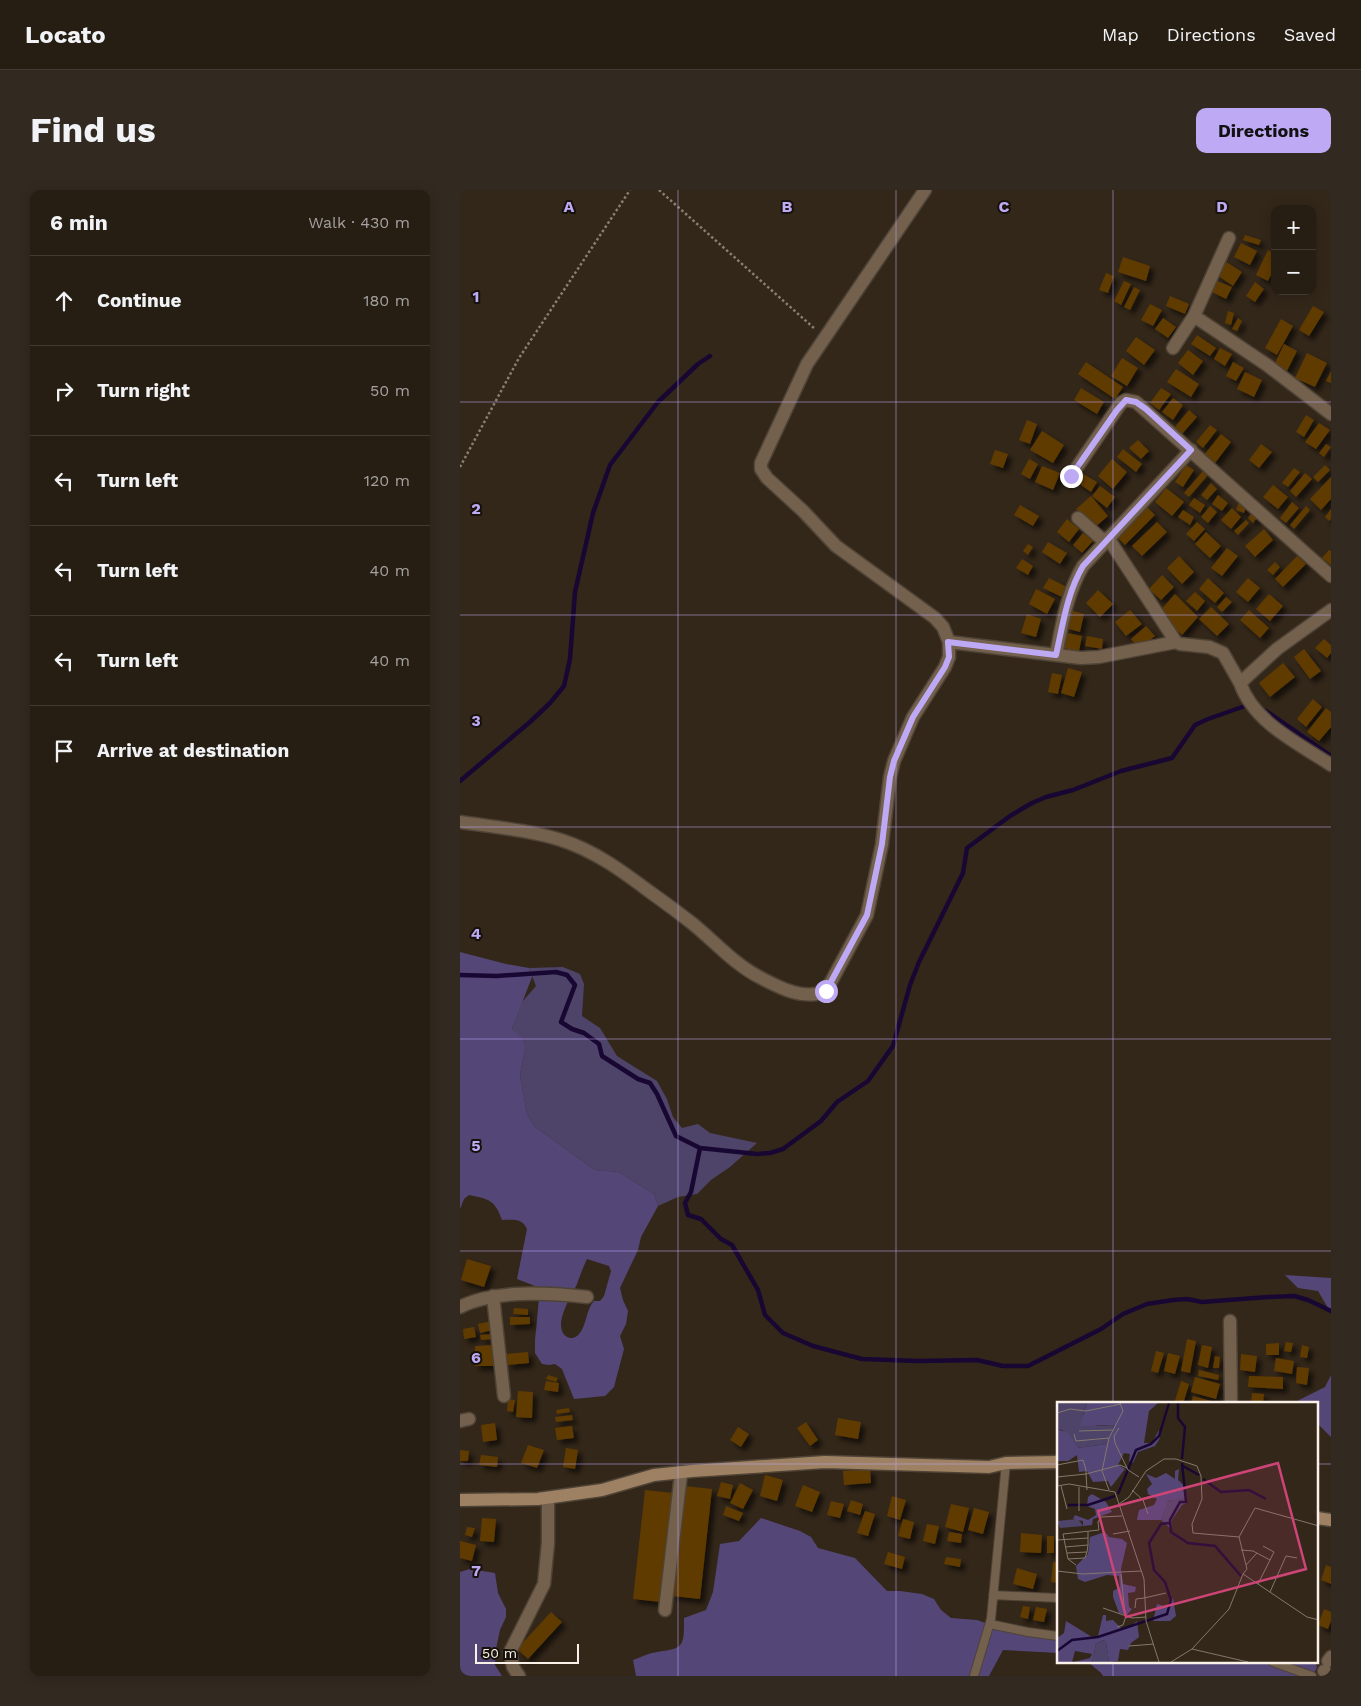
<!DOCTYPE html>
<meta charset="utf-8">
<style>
:root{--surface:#261d13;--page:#322a21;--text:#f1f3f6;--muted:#a4a2a0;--line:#423b33;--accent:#bea9f5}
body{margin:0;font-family:"Work Sans",sans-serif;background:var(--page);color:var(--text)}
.controls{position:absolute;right:15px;top:15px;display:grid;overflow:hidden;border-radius:10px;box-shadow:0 2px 12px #0003}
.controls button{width:45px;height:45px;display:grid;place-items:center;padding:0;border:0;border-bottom:1px solid var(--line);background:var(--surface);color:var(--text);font:25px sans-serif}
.scale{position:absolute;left:15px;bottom:12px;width:104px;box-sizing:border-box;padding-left:5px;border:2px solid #faf2e9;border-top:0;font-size:14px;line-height:18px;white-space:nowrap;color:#faf2e9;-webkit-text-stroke:4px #16110b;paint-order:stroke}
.stop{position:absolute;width:15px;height:15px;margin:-11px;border:4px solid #bea9f5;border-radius:50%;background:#fff}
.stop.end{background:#bea9f5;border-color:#fff;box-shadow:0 1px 5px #0008}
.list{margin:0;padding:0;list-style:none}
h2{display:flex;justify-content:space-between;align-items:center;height:65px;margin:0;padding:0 20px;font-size:21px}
h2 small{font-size:16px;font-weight:400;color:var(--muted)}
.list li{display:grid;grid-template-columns:32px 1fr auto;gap:15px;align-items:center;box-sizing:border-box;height:90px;padding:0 20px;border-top:1px solid var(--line)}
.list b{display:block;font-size:19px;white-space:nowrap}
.list em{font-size:16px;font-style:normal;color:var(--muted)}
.icon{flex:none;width:28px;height:28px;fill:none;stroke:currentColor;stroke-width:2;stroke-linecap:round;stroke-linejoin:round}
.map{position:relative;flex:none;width:871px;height:1486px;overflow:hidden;border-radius:10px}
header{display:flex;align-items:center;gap:30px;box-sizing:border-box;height:70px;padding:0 25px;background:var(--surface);border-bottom:1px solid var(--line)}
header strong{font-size:24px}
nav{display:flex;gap:28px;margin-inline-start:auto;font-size:18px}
.intro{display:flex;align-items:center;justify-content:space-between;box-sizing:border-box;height:120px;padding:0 30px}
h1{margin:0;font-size:35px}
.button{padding:12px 22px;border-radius:10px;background:var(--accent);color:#111;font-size:18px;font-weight:700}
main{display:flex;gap:30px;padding:0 30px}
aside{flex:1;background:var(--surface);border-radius:10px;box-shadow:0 2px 12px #0003}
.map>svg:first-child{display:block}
.green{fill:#4e4369}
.forest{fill:#554678;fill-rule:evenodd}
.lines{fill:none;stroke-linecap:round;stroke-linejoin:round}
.stream{stroke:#190733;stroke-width:4.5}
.building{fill:#603b04;filter:url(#shadow)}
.lane-casing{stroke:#4f4336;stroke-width:10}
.street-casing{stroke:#4f4336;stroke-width:15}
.secondary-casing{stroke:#4f4336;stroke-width:15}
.path{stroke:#897f73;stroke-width:2.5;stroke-dasharray:2.5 2.5;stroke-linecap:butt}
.lane{stroke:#73614e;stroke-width:8}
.street{stroke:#73614e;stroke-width:12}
.secondary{stroke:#9d8162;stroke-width:12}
.route{stroke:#bea9f5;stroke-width:6}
.grid{fill:none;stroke:#bea9f5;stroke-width:1;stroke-opacity:0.55}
.inset-river{fill:none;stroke:#190733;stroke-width:2.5}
.inset-road{fill:none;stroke:#83786c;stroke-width:1}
.view{fill:#cd4477;fill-opacity:0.15;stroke:#cd4477;stroke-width:2.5}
.inset-edge{fill:none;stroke:#faf2e9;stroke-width:2.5}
.grid-label{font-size:16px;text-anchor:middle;font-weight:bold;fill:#bea9f5;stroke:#16110b;stroke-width:4;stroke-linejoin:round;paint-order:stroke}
</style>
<header>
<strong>Locato</strong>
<nav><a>Map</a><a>Directions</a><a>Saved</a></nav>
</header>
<div class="intro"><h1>Find us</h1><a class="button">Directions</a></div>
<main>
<aside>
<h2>6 min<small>Walk · 430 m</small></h2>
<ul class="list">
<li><svg class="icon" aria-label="ahead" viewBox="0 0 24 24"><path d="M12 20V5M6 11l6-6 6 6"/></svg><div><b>Continue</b></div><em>180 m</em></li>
<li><svg class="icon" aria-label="right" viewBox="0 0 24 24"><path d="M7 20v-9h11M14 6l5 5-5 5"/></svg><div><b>Turn right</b></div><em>50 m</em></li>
<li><svg class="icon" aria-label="left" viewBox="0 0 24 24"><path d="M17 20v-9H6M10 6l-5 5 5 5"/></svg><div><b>Turn left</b></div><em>120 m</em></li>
<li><svg class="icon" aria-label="left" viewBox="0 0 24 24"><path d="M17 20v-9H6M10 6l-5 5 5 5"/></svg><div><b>Turn left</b></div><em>40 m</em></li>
<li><svg class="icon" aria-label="left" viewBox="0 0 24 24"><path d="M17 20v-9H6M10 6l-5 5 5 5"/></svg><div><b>Turn left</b></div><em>40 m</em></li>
<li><svg class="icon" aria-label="arrive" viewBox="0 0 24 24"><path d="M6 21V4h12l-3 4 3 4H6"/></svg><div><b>Arrive at destination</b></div></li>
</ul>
</aside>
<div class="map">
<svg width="871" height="1486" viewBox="0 0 871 1486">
<defs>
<filter id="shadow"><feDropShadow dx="4.5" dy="4.5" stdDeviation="2.5" flood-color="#0009"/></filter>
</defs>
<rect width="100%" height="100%" fill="#332719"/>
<!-- green -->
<path class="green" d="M103,777L120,784L124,794L122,826L140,838L157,866L197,891L207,909L213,927L222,938L238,934L250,943L297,953L270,977L251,990L237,1004L218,1007L198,1016L194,1004L159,982L135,980L74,936L67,924L60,885L65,859L52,839L62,812L76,796L69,778Z"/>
<!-- forest -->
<path class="forest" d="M0,762L46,774L69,778L72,787L52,839L62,848L65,859L60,885L67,924L74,936L135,980L159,982L194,1004L198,1016L181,1047L178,1060L160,1098L163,1110L168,1121L166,1134L160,1146L164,1159L154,1197L145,1206L114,1209L102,1179L95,1174L89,1175L82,1174L75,1163V1150L80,1098L57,1089L67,1039C62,1028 53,1030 42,1030C35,1010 29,1009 9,1005L4,1009L0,1019ZM127,1069L149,1076L151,1081L144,1106L140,1111H134C125,1121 127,1138 117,1146C114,1148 111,1149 107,1147C91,1137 112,1105 117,1094C120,1086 123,1077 127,1069Z
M825,1085L871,1088V1123L858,1101L838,1098Z
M871,1185V1247L857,1233V1214L838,1213L839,1210L865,1197Z
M301,1328L340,1341L351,1347L358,1358L395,1368L427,1401H440L462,1404L474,1409L481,1420L491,1428L517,1430L553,1443L578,1445L598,1443V1463L543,1460L529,1486H176L173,1470C181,1467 189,1463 197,1462C225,1459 224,1455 224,1428L246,1420L253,1402L260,1354L279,1351Z
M10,1379L35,1383L38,1403L46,1419V1427L40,1440L36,1459L35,1475L42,1486H0V1382Z
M628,1472H855L857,1477L853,1486H643L641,1483Z"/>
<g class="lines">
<!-- stream -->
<path class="stream" d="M799,519L806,521L871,566
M0,591L70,532L90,513L104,496L110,469L115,402L133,323L150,275L198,212L238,174L250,166
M0,785L37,786L96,782L107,785L115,795L101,832L112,839L124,843L139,854L142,866L178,889L190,893L197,904L216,946L240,958L297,964L310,963L323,959L361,931L377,912L408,891L433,856L450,795L459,772L503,683L507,658L550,626L572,613L586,607L613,600L661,581L712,568L735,535L748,529L785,516L790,517
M240,958L231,1002L225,1013L228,1025L241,1029L261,1049L272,1055L298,1100L305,1125L323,1143L353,1156L402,1169L458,1171L517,1170L543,1176H568L641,1139L663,1124L687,1114L713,1110L727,1109L742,1112L808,1107L834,1106L848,1110L871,1121"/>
</g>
<!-- building -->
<path class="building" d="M785,45L801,50L799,55L783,50Z
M781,53L797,61L790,75L774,67Z
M808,60L815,64V77L808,91L796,85Z
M663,67L690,76L686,91L658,82Z
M766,72L782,82L773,96L757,85Z
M646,83L654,86L648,103L639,100Z
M664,91L671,94L661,115L654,111Z
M757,91L772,97L766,109L752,102Z
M795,92L804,99L795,112L786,106Z
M674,97L680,100L670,120L664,117Z
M710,106L729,114L725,124L706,116Z
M690,114L702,120L693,136L681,130Z
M853,116L864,122L849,146L839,140Z
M768,121L774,123L771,135L765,133Z
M703,128L716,137L708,148L695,139Z
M778,128L782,131L777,141L772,139Z
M821,129L833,136L817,165L805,158Z
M737,145L756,158L750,166L731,154Z
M676,147L695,160L684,175L666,161Z
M824,154L837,161L827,181L814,175Z
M760,158L772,164L765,176L754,169Z
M728,160L743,171L733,185L718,173Z
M847,163L867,173L855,197L835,188Z
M662,168L678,178L667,196L651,186Z
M626,172L663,197L655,209L618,184Z
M773,172L784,178L776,191L766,186Z
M716,179L739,194L731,207L707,192Z
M871,181V193L866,191Z
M785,182L802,190L794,207L777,199Z
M621,198L644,212L637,224L614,210Z
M701,198L711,204L699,220L690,213Z
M713,208L723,215L713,230L702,222Z
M729,220L737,227L722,244L715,237Z
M846,225L854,230L844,247L836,242Z
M567,230L577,234L570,254L559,250Z
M859,233L870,240L856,259L845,252Z
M750,235L757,240L743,258L736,252Z
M582,241L604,255L593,273L570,260Z
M761,244L771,252L755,273L744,265Z
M678,250L689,261L681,269L669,258Z
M801,254L812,262L799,278L789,270Z
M866,254L871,257L864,267L859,263Z
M663,259L682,274L676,282L657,267Z
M535,260L548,264L543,278L530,274Z
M569,269L578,274L570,289L561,284Z
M652,269L667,282L653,299L638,286Z
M726,275L734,280L723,297L715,292Z
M865,275L870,280L858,292L853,287Z
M582,276L600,283L593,300L575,292Z
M834,278L840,282L828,297L822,293Z
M743,281L748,285L729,307L724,303Z
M620,282L637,292L631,302L615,291Z
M845,283L852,289L836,307L830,301Z
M871,287V309L861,320L850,309Z
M751,293L757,299L747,310L741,305Z
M813,295L828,307L818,319L803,307Z
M640,296L655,307L647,318L632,306Z
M706,298L724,312L712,326L695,312Z
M758,305L768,313L762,321L752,314Z
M631,306L648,326L633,339L616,319Z
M734,308L745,315L740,323L729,315Z
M779,312L787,315L784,323L776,320Z
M832,312L839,318L826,333L820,328Z
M560,315L579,326L573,336L554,325Z
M686,316L695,325L665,355L656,346Z
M750,316L757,322L748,333L741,327Z
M846,316L850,320L834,339L830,335Z
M772,318L781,327L771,339L761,330Z
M871,319V329L869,331L865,327Z
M723,320L734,327L730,335L718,327Z
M794,320L800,324L793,333L788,328Z
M607,329L619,339L609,352L597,342Z
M786,330L789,333L778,345L774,341Z
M697,332L707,342L682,366L672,356Z
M737,332L745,339L734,351L726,344Z
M804,339L813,350L795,367L785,356Z
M746,342L761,356L750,368L735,354Z
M623,343L633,351L622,363L613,355Z
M588,352L607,363L600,374L582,362Z
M568,354L573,357L568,365L563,361Z
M767,358L778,366L762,386L751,378Z
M869,360L871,361V375L862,368Z
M719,366L734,382L722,394L707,378Z
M837,366L846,374L823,397L815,389Z
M562,369L573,376L568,385L556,378Z
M815,372L820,377L813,385L807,380Z
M702,385L714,397L701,410L689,399Z
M589,388L607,397L602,407L583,398Z
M748,388L764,403L755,413L739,399Z
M788,388L800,398L788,412L776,402Z
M576,399L595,409L587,424L569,414Z
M638,400L653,414L640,427L626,413Z
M735,402L745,411L737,421L726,411Z
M715,404L738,427L722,445L698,423Z
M809,404L823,416L810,431L796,419Z
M766,407L772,412L762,422L757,417Z
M751,417L769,434L757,446L739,429Z
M610,420L624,424L620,442L605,438Z
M670,420L682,434L666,446L655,432Z
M789,420L809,438L800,448L780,430Z
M567,424L581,429L576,447L561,443Z
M686,436L695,446L679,459L671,449Z
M607,443L622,446L619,461L604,458Z
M627,446L643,449L642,459L625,456Z
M864,449L871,455V463L867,468L855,458Z
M844,459L861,481L850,489L834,467Z
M823,473L835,487L810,507L799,493Z
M608,478L622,482L614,507L601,503Z
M592,483L602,485L598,504L588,502Z
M853,509L862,517L846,537L837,529Z
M866,518L871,522V537L859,551L847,542Z
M7,1069L31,1076L24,1097L1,1090Z
M54,1118L68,1119V1125L53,1124Z
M50,1127H70V1134L50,1135Z
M32,1131L33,1140L20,1143L18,1134Z
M14,1137L16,1147L4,1149L3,1139Z
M34,1144L35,1149L21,1150L20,1145Z
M727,1149L736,1151L730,1183L721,1181Z
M826,1152L833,1153L831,1162L824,1161Z
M819,1153V1165H806V1154Z
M35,1155V1176H15V1156Z
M742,1155L752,1157L748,1178L738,1175Z
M842,1155L849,1157L847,1168L840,1167Z
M696,1161L704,1163L698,1183L691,1181Z
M68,1162L69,1173L48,1175L46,1164Z
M708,1163L720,1166L715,1184L704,1181Z
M781,1164L797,1166L795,1182L780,1180Z
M755,1166L760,1167L759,1178H753Z
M816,1168L834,1171L832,1184L814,1181Z
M837,1177L849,1178L847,1195L836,1193Z
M739,1180L759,1185L758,1190L738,1186Z
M88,1185L98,1188L96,1192L86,1189Z
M789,1186L823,1187V1199L788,1197Z
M735,1187L760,1194L756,1209L731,1202Z
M86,1191L99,1193L98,1202L84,1200Z
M721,1191L729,1194L723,1214H714Z
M58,1201L73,1202L72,1228L56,1227Z
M792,1203L804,1204L803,1214H791Z
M733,1206L758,1213V1214H731Z
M48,1209L55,1210L53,1222L47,1221Z
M109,1218L110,1222L97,1224L96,1220Z
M112,1225L113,1230L96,1232L95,1227Z
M378,1228L401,1232L398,1249L375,1245Z
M346,1232L358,1250L350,1256L337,1238Z
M35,1233L37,1250L23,1252L21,1235Z
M112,1236L114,1248L97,1250L95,1238Z
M278,1237L289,1244L281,1257L270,1250Z
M68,1255L84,1260L77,1278L61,1273Z
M106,1258L118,1260L115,1279L103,1277Z
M0,1260L9,1261L8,1271H0Z
M21,1265L38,1267L37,1277L19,1275Z
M410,1279L411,1293L384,1295L383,1281Z
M305,1285L323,1290L317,1311L300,1306Z
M261,1292L273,1295L270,1309L257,1306Z
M280,1293L293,1300L283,1319L270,1313Z
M343,1295L360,1302L352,1322L335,1316Z
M224,1296L252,1299L240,1409L212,1406Z
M185,1300L213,1303L201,1412L173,1409Z
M432,1306L446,1310L440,1330L427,1326Z
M391,1310L403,1314L400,1325L387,1321Z
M371,1311L384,1314L380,1328L367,1325Z
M491,1314L509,1318L503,1342L485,1337Z
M266,1316L283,1323L279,1331L263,1325Z
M514,1318L529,1322L523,1344L508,1340Z
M405,1321L415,1324L408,1346L397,1343Z
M22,1328L36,1329L34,1352L20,1351Z
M443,1329L454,1332L450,1349L438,1346Z
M467,1334L479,1336L475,1354L463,1351Z
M7,1337L15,1338L12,1347L5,1345Z
M489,1342L502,1344L501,1353L487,1351Z
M561,1343L582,1345L581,1363L560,1362Z
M587,1346H594V1363H587Z
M0,1351L16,1355L12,1371L0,1368Z
M428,1362L445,1367L442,1379L424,1374Z
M486,1367L501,1369L500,1377L484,1374Z
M593,1372L598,1373V1393L591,1392Z
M866,1375L871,1377V1394L861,1390Z
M557,1378L577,1384L573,1399L553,1394Z
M563,1416L570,1417L568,1429L560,1427Z
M576,1417L587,1419L584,1432L573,1430Z
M864,1419L871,1422V1431L868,1439L858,1435Z
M91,1422L102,1432L68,1469L57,1459Z"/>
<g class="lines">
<!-- lane casing -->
<g class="lane-casing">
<path id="lane" d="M533,1405L598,1408
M530,1434L568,1442L598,1446
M813,1472L852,1486
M514,1486L531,1429L546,1273"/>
</g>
<!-- street casing -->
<g class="street-casing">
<path id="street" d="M769,48L734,126L807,175L871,224
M713,158L734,126
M611,286L661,213L666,210L676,212L871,386
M618,328L645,352
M648,348L716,452
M871,420L817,459L780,493C794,533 838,553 871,575
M489,452L621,468L639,467L716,452L720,454L749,457L763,463L780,493
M596,465C602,434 607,403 623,376L731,260
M0,632C33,637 69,640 101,650C135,661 162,681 190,702C204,712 219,723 233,734C255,752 275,775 301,788C320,798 345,811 366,801L407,725L422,654L430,587L434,571L453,527L485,477L489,467V452L483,437L475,428L376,356L343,321L307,288L301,279V273L347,174L465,0
M33,1106L44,1206
M0,1117C34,1099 90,1103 127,1107
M770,1131L771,1214
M0,1231L9,1229
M205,1420L221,1284
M868,1471L871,1467
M864,1481L871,1486
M59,1486L53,1477L50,1462L84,1394L88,1353V1308"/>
</g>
<!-- secondary casing -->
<g class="secondary-casing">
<path id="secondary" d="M0,1310L78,1309L142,1300L194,1285L232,1281L365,1272L529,1277L546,1273L598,1272
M857,1328L871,1330"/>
</g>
<!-- path -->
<path class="path" d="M199,0L355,139
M0,277L59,168L170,0"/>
<!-- lane -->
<use href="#lane" class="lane"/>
<!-- street -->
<use href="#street" class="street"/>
<!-- secondary -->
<use href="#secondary" class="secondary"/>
</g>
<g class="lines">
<!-- route -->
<path class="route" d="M366,801L407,725L422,654L430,587L434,571L453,527L485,477L489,467L488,452L596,465C603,434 607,403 623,376L731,260L686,219L676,212L666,210L657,220L611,286"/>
</g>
<!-- grid -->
<path class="grid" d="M218,0V1486M436,0V1486M653,0V1214M0,212H871M0,425H871M0,637H871M0,849H871M0,1061H871M0,1274H598M857,1274H871M653,1472V1486"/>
<!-- overview -->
<g transform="translate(597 1212)">
<rect width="261" height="261" fill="#332719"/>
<path d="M0,1H30L26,13L40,24L57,23L50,42L21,46L5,28L0,27ZM121,95H129L130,101L125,103L115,118V128L104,118L110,100ZM21,117L26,124L3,126L0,119ZM46,238L49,240L52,260H35L39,242Z" fill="#4e4369"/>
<path d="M30,1H101L92,9L87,41H95L102,28L103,36L98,44L81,50L76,61L72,59L73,52L67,51L61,63L68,67L54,85L51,79L36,80L30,69L22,70L20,53L11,59H0V27L11,31L21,46L50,42L57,23L23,24ZM122,67L121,78L129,85V95L111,99L104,118H80L82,108L97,103L100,97L91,92L90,87L95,82L89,72L99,76L109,71L118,77V69ZM35,92L49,100L55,110L36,117L35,123L26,124V119L16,117L18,113L31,118L39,113L38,107L30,104L31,95ZM48,130L52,135L65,137L70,141L64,167L66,182L79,185L78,190L71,191L72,205L75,207L70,213L62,211L56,195V189L63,185L62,174L50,173L28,180L21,177L19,164L31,152L33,135ZM116,196L119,214L113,219H96L100,202L111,205ZM46,213H49V219L56,218L64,226L74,224L80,219L82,235L74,241L71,248L63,247L61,259L52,260L49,240L46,238L39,242L35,260H17L33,256L35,252L18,249L15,260H0V236L7,231L9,219L35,235L41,234Z" fill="#554678"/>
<path class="inset-river" d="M121,1V16L128,25L125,57M125,61L129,100H123L113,118L114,130L131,141L158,144L184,174M126,64L142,73M146,77L164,90L192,88L209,97M61,92L79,48L94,42L102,34L112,1M11,103H31L58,94M0,249L15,238L41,235L110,212L114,198L108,180L97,168L92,141L104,122L112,121"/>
<path class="inset-road" d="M0,11L13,7L29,9L64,2M62,26L57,34L58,41L71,68L82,75M22,29L56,28M17,32L19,39L52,36M0,63L26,58L29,68V72L0,75M0,84L12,82L58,90L87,177L89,219L102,260M4,84L10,107M22,85V109M30,88L29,72L63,63L70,66M52,88L45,69L52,36L66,9L63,1M75,88L86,98L91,112M62,102L72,95L89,69L107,57H119L140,64L144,74L145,97L135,122L136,131L182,135L198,106L262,124M56,132L73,129M182,135L190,167L186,172M0,138L31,136M8,145L31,143V130M184,148L196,149L213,158M10,151L30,150L31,143M11,157L28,156L30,150M19,163L11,157L6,132L42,128L41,120L44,115L65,114M189,163L200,151M0,169L26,172L84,169M64,172L68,213M201,182L217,150L206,144M213,190L229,154L240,156M87,196L109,191M46,206L75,216L89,215M78,206L79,197L87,196M60,225L66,223L69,214M72,244L97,242M135,247L191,260M114,260L135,247L172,207L186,172L250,215L262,218"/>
<path class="view" d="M221,61L249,167L69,215L41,109Z"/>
<rect width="261" height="261" class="inset-edge"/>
</g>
<g class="grid-label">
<text x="109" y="22">A</text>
<text x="327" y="22">B</text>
<text x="544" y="22">C</text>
<text x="762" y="22">D</text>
<text x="16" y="112">1</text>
<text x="16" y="324">2</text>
<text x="16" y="536">3</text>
<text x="16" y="749">4</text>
<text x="16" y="961">5</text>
<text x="16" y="1173">6</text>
<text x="16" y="1386">7</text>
</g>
</svg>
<div class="controls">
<button>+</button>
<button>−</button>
</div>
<div class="scale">50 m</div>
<div class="stop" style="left:366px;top:801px"></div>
<div class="stop end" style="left:611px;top:286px"></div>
</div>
</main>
